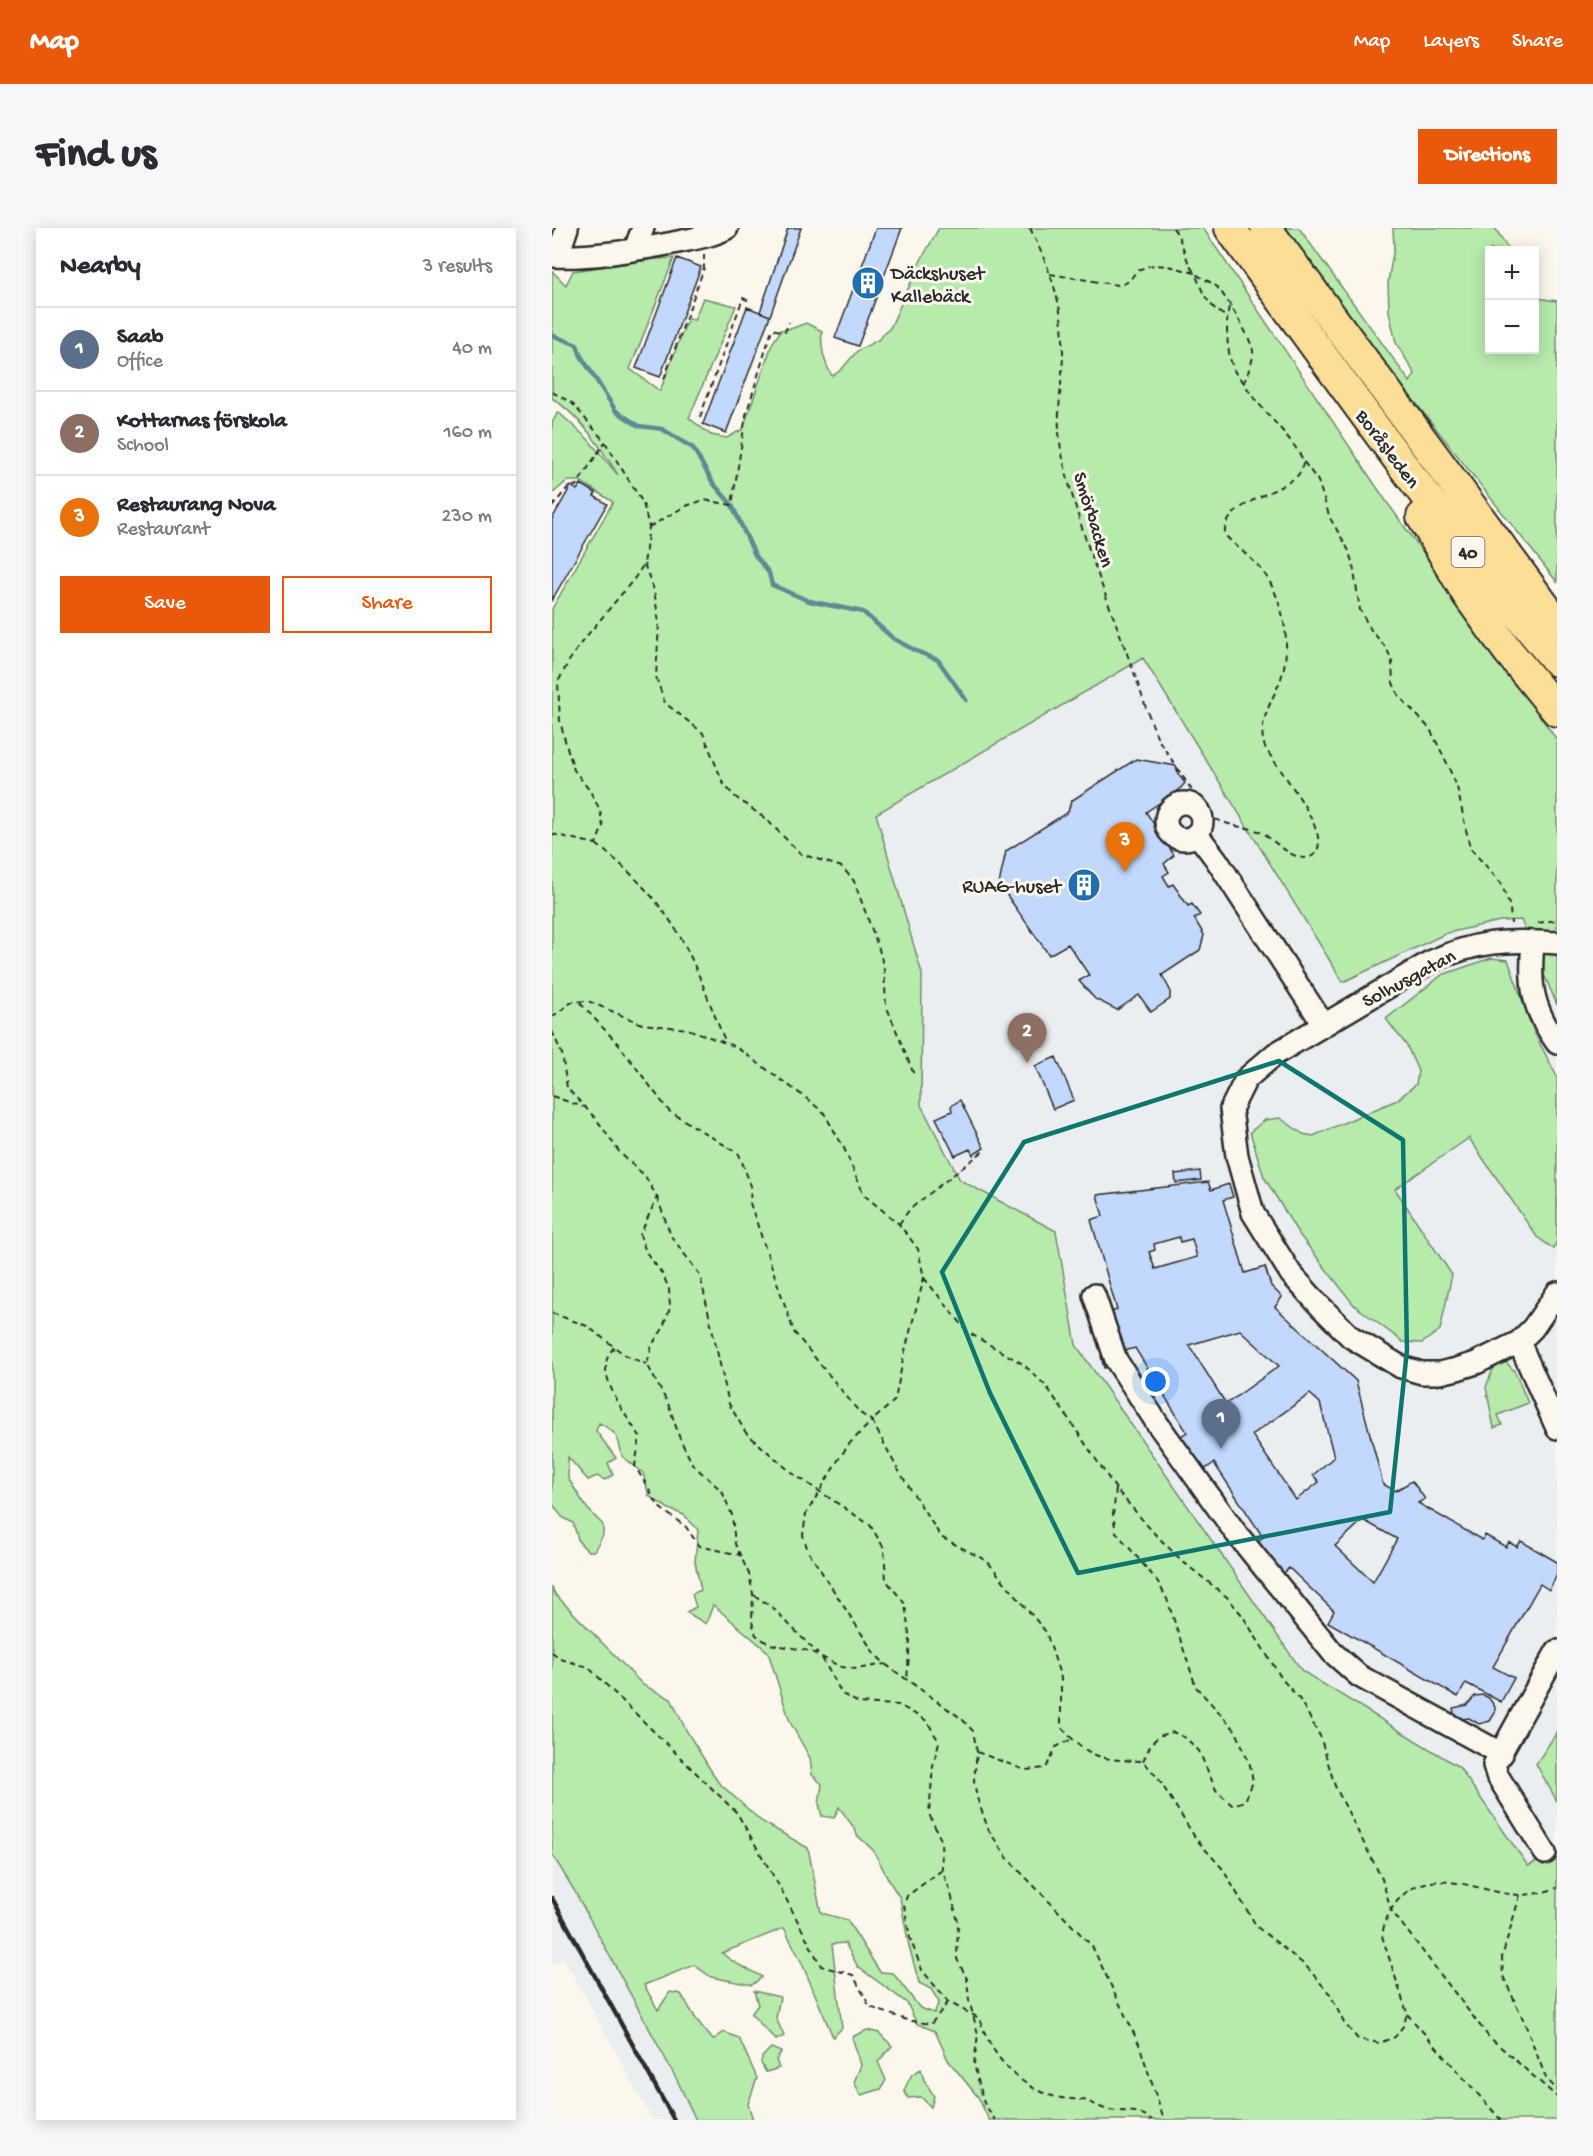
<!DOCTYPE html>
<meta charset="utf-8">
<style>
:root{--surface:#fff;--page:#f7f7f7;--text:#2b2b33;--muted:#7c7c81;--line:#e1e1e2;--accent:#ea580c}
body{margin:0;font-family:"Gochi Hand",sans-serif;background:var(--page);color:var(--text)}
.controls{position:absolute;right:18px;top:18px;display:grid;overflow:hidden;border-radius:0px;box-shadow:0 3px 15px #0003}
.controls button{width:54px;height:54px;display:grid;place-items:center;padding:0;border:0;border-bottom:2px solid var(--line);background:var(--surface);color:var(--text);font:30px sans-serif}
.you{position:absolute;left:604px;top:1154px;width:21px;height:21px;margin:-15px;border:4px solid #fff;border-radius:50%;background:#1a73e8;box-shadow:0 0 0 9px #1a73e833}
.badge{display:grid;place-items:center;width:39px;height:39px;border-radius:50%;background:var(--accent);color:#fff;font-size:20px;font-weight:700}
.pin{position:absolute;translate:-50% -50px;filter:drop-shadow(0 2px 3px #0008)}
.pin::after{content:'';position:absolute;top:32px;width:21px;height:18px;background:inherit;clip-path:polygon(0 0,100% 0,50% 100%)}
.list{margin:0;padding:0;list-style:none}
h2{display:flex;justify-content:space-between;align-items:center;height:78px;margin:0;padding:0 24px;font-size:26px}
h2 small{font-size:20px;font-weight:400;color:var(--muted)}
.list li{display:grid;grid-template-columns:39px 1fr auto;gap:18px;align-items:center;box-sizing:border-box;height:84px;padding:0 24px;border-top:2px solid var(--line)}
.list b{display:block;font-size:22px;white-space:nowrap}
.list p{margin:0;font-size:20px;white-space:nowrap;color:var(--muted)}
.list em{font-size:20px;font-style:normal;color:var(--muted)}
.actions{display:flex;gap:12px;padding:18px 24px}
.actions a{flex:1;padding:14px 0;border:2px solid var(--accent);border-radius:0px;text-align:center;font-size:21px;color:var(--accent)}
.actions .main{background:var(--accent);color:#fff}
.map{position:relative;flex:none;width:1005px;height:1892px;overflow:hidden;border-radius:0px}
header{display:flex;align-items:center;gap:36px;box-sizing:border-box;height:84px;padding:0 30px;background:var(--accent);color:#fff}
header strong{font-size:28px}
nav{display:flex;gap:33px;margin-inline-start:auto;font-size:21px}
.intro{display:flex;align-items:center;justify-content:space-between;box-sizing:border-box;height:144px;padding:0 36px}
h1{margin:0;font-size:42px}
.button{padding:15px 27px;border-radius:0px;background:var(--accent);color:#fff;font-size:21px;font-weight:700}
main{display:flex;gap:36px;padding:0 36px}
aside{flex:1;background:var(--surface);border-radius:0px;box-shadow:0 3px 15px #0003}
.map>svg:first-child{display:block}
.built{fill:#eaeef1}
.green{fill:#b7ebac;stroke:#718b6c;stroke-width:1.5}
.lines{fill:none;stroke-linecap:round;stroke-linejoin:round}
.stream{stroke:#5c8c92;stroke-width:4.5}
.building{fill:#c2d8fd;stroke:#2b2b2b;stroke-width:1.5;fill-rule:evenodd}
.minor-casing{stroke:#2b2b2b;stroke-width:26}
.highway-casing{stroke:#2b2b2b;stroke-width:34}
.path{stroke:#2b2b2b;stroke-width:2;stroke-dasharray:6 4.5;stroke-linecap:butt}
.minor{stroke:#fbf7ec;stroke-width:21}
.highway{stroke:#fcde96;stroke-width:30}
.rail{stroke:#2b2b2b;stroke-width:4.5}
.marked{fill:none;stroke:#0f766e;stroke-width:4.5;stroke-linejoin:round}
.labels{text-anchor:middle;stroke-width:6;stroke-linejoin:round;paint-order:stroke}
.shield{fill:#fbf7ec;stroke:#696865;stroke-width:1.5}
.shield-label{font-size:18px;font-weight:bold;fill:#2b2b2b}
.poi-label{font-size:20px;fill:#2b2b2b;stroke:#fbf7ec;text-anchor:start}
.street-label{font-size:20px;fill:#2b2b2b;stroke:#fbf7ec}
</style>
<header>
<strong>Map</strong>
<nav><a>Map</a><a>Layers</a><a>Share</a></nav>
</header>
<div class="intro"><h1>Find us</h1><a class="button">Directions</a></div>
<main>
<aside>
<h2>Nearby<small>3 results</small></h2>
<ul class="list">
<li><span class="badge" style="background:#5c6f8a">1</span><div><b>Saab</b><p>Office</p></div><em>40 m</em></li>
<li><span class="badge" style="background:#8d6e63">2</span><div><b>Kottarnas förskola</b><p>School</p></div><em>160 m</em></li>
<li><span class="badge" style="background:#e8710a">3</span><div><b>Restaurang Nova</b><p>Restaurant</p></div><em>230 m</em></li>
</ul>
<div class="actions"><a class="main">Save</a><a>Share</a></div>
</aside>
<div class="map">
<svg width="1005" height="1892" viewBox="0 0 1005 1892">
<rect width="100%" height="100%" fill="#fbf7ec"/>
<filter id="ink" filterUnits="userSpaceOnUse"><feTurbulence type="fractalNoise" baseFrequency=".0167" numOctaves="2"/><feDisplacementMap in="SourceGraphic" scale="12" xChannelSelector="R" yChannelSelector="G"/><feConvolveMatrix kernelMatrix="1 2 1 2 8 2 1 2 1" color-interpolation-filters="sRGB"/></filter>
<g filter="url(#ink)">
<!-- built -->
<path class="built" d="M591,430L791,754L895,705L948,693L969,692L1005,777V1504L984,1536L1005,1573V1624L976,1639L907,1539L750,1443L524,1117L504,1003L408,952L369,877L370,746L324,586Z
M0,1626L22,1662L125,1852L144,1892H101L12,1730L0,1736Z"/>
<!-- green -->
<path class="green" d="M387,0H651L832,270L1005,512V777L969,692L948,693L895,705L791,754L591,430L324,586L370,746L369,877L408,952L504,1003L524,1117L750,1443L907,1539L976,1638L1005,1624V1892H437L426,1869L396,1832L383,1803L365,1796L355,1775L306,1739L293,1715L280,1716L290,1800L281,1809L249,1733L232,1700L170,1725C181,1736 197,1741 210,1749L200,1757L159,1749L142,1737L92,1757L106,1782L118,1764L129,1766L144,1791L161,1812L172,1804L187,1810L205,1850L196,1876L201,1892H144L125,1852L22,1662L0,1626V1359L3,1366L91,1457L119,1471L134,1502L166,1554L209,1593L256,1620L269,1685L295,1692L328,1744L341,1745L368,1780L382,1785L387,1774L379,1761L367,1755L357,1718L348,1670L339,1656L321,1622L305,1607L303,1601L287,1579L282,1590L270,1588L267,1576L270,1556L260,1547L258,1530L238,1494L216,1424L161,1377L154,1396L134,1384L144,1379L140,1366L149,1362L143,1334L146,1302L132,1287L117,1281L97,1268L91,1245L70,1228C67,1210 64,1203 47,1195L44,1203L64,1230L56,1235L61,1247L53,1252L45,1248L36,1252L16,1229V1250L34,1279L51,1297V1307L42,1323H36L27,1314L21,1295L10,1289L0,1275V381L61,274L28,253H15L0,266V195L6,184L36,211L66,247C48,218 29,189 0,170V43L14,57L21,43L104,31L122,30L78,141L108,163L136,90L142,92L151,70L184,78L137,190L159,207L175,210L191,201L220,116L229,102L241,100L254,95L270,103C268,120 272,134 280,148L289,142L305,123L326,112L338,100L369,32Z
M734,0H747L858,154L863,146L844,115L837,84L836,54L842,19L841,0H943L957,22H938V122H982L983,66L985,70L1005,73V354L852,160Z
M939,730L956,732L981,802L1005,849V1012L1002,1021L985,1009L917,910L843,961L900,1047L888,1102L870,1115L851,1114L802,1077L746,1005L712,949L698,904L713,892L728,890L751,906L761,908L845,872L864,856L866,843L855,818L834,791L890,747Z
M953,1133L963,1144L976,1175L946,1187L950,1197L942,1200L934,1159L941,1141Z
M1005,1504V1573L984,1536Z
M202,1763L228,1769L224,1790L232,1808L224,1812L199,1786L206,1777Z
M315,1802L327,1805L340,1818L326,1834L334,1852L329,1861L309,1867L302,1854L309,1837L300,1809Z
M219,1820L229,1824L224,1832L227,1840L214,1844L209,1835L210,1829Z
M369,1841L372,1852L382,1868L379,1879L369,1869L356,1870L352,1862L360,1846Z"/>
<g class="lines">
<!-- stream -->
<path class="stream" d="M0,107L25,117L29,128L64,183L87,198L110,201L141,220L161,255L180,277L203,327L217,345L220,357L257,373L311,384L342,411L364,423L386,432L414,472"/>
</g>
<!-- building -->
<path class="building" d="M236,0H249L218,88L208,84Z
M324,0H350L306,118L283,110Z
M125,30L149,39L108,149L84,140Z
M195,79L218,88L174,205L151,196Z
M29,256L44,265L42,268L55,276L0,372V291L19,258L25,262Z
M584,531L624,538L626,546L633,555L627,562L594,584L622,627L612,636L617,644L611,648L617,658L621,656L636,678L640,676L648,687L642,690L652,707L648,722L610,747L618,762V771L599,784L587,767L565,782L543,771L527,753L537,747L516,716L497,727L447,656L454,623L516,584L519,573Z
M504,829L522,872L501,881L483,838Z
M408,872L432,920L421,927L418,921L403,928L384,890L400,883L399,878Z
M648,943L649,952L624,955L623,946Z
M656,954L659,962L677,956L681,969L671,972L693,1045L713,1039L719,1058L730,1069L723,1079L804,1153L831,1256L843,1263L860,1253L873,1271L866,1275L930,1312L933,1307L954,1319L957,1314L965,1319L969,1313L1005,1334V1347L997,1362L988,1356L941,1439L962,1450L949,1474L914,1455L906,1469L776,1394L782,1383L737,1340L727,1350L700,1319L711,1309L662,1235L646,1246L622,1213L635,1204L583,1120L568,1124L556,1085L565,1082L539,992L551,988L545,967ZM627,1009L628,1014L640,1011L645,1029L603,1041L597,1024L603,1022L602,1016ZM688,1102L727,1138L674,1176L637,1117ZM758,1166L768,1175L782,1229L761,1247L767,1254L744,1272L700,1207ZM811,1292L845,1311L821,1354L783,1318Z
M557,1126L560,1137L552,1140L549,1128Z
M931,1467L937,1470L943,1479V1485L938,1493L927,1496L917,1490L903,1492L901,1480L915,1477L923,1468Z"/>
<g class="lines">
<!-- minor casing -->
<g class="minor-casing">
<path id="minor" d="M83,21L91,0
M0,28C40,30 82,22 121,15C139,11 158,9 175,0
M8,28L9,18L15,0
M614 593a18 18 0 1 1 36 0a18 18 0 1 1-36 0Z
M645,606L664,631L771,796
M981,715C977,757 980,780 1005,815
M1005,715C956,711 923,713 878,734L723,826L694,851L679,881L685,928L701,985L739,1046L768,1078L799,1109L849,1139L870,1145H888L905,1141L924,1135L967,1114L981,1100L1005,1065
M542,1067L564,1132L605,1195L684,1305L781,1425L807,1448L950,1526
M967,1114L1005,1200
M993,1625L945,1547L942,1537L1005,1423"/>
</g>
<!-- highway casing -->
<g class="highway-casing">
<path id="highway" d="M678,0C784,147 889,295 1005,433
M714,0L1005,395
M870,289L915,366L956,423L1005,483"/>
</g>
<!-- path -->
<path class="path" d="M478,0C497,39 512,77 511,121C511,155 503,188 509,221C527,310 566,394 594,480L606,511L641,564L639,576
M621,0C632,13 633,36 644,46C650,51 658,53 664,58C673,66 700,112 701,123C702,133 695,146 692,155C709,184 738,205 752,234C750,238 749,244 746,247C729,265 670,275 673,307C684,319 698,328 709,341C733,371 742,423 726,458C718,476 705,499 713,519C720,534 791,616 758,629C741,635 720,609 706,603C699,600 691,600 684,598C672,595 661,590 649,586
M498,46L566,57C583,54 577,47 589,41C604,32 627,41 643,45C651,65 655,78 675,89
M677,79C673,94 675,130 683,144C685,148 690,152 692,155
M112,151L152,40V27
M0,164L20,175L53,214L91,275L97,299L92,336L82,351L29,415L17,433L6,454L8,493L14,516L22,542L38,563L48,582L51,598L44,616L0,606
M148,189L191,70L197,73
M752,234L766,253L778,290L796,321L801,337L808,382L819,402L835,421L840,434L841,455L847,468L878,501L894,533L905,559L918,620L949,655L958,679L959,696
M0,279L18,257L24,258L53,214
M97,299L134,278L152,272L180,277L194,187L220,101L233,104L237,94
M92,336L102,362L107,395L104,449L113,475L151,505L171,555L182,568L214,591L249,626L290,639L302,653L327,721L332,741L334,777L363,849
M44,616C74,639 100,665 121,697C144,732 157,776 174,815
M986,695L1005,692
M28,775L67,817L117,883L187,926L199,958L198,975L242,1104L308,1185L320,1193L298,1215L288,1229L254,1286L251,1307L256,1323L322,1425L333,1436L410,1491L421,1503L425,1524L422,1553L425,1570L437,1603L457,1632L540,1718L587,1816L612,1892
M0,789L20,774L36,773L90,796L136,801L184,819L254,870L272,885L292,920L312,967L347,996L366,1021L372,1050L352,1127L343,1172L320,1193L345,1240L389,1309L435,1333L494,1404L509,1450V1499C538,1531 549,1532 591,1533L606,1550L644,1611L670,1640L705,1699L754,1738L778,1766L792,1795L806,1811L827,1815L843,1809L852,1797L855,1785L830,1708C832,1693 839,1678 851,1667C884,1637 930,1666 968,1667C980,1667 994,1664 1005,1660
M0,803L10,826L15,860L45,892L68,925L93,948L105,969L88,1007L94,1024L111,1047L117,1061L118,1080L110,1102L100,1117L95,1136L117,1178L128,1211L141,1237L170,1263L180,1287L183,1316L197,1346L201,1366L200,1394L204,1407L217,1416L258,1423L289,1439L305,1441L333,1436
M0,868L31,879
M105,969L119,1008L148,1047L177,1176L194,1205L240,1245L318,1297L332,1320L334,1352L353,1376L358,1413L355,1452
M347,996L358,981L434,921
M372,1050L417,1105L471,1136L495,1159L564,1261L601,1304L630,1333L675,1369L690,1387L730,1451L748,1472L768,1508L783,1558L830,1651L839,1682L936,1808L1005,1869
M0,1085L35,1098L73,1127L94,1136
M62,1119C60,1122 56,1127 55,1131C48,1152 76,1192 88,1208L83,1238L107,1279L134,1299L147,1318L188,1327
M564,1261L561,1287L564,1304L606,1354L615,1371L644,1459L684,1503L698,1537L701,1554L693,1573L680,1577L664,1562L647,1523L634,1510L621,1504L607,1508L599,1516L591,1533
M202,1367L221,1380L266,1426
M0,1424L9,1431L36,1439L185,1585L230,1663L269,1738L301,1747L318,1779L355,1792L379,1796L396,1774
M270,1430L290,1466L307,1475L347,1477L375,1493L387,1514L381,1538L377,1586L389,1612L390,1642L398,1662L406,1694L405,1731L415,1751L417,1772L426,1806L422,1836L432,1875L443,1892
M425,1524L473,1542L494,1540L504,1519L520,1511
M390,1642L355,1668L352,1677L358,1710L370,1742L396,1774L427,1790C439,1827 465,1859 504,1869C513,1871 522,1871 531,1872C540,1874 547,1880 557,1882C575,1885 585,1880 600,1892
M968,1667L950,1729L951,1748L972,1793L994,1850L1005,1862
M855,1786L949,1892"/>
<!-- minor -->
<use href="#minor" class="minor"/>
<!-- highway -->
<use href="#highway" class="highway"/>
<!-- rail -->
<path class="rail" d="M0,1670L122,1892"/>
</g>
</g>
<!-- marked area -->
<path class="marked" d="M727,833L851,912L855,1122L838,1284L526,1345L438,1165L390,1044L472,914Z"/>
<!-- icons -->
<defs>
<g id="building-disc" transform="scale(1.725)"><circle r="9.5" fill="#1f6fb2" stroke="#fbf7ec"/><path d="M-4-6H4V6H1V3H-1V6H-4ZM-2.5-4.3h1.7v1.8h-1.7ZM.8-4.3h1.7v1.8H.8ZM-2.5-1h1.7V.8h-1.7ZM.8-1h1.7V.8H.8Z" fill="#fff"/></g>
</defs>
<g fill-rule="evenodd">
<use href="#building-disc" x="316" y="55"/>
<use href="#building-disc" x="532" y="657"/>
</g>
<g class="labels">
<!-- shield labels -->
<rect class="shield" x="899.5" y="309" width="33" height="30" rx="4.5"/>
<g class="shield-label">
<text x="916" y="330">40</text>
</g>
<!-- poi labels -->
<g class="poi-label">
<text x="339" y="51">Däckshuset<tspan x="339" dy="23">Kallebäck</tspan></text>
<text x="509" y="664" text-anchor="end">RUAG-huset</text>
</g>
<!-- street labels -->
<g class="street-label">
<text transform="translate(837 220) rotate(53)" y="7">Boråsleden</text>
<text transform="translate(543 291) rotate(73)" y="7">Smörbacken</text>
<text transform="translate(856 749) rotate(-28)" y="7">Solhusgatan</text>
</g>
</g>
</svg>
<div class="controls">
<button>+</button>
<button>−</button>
</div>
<div class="you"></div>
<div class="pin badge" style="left:669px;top:1221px;background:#5c6f8a">1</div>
<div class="pin badge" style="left:475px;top:835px;background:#8d6e63">2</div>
<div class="pin badge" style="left:573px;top:644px;background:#e8710a">3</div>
</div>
</main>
